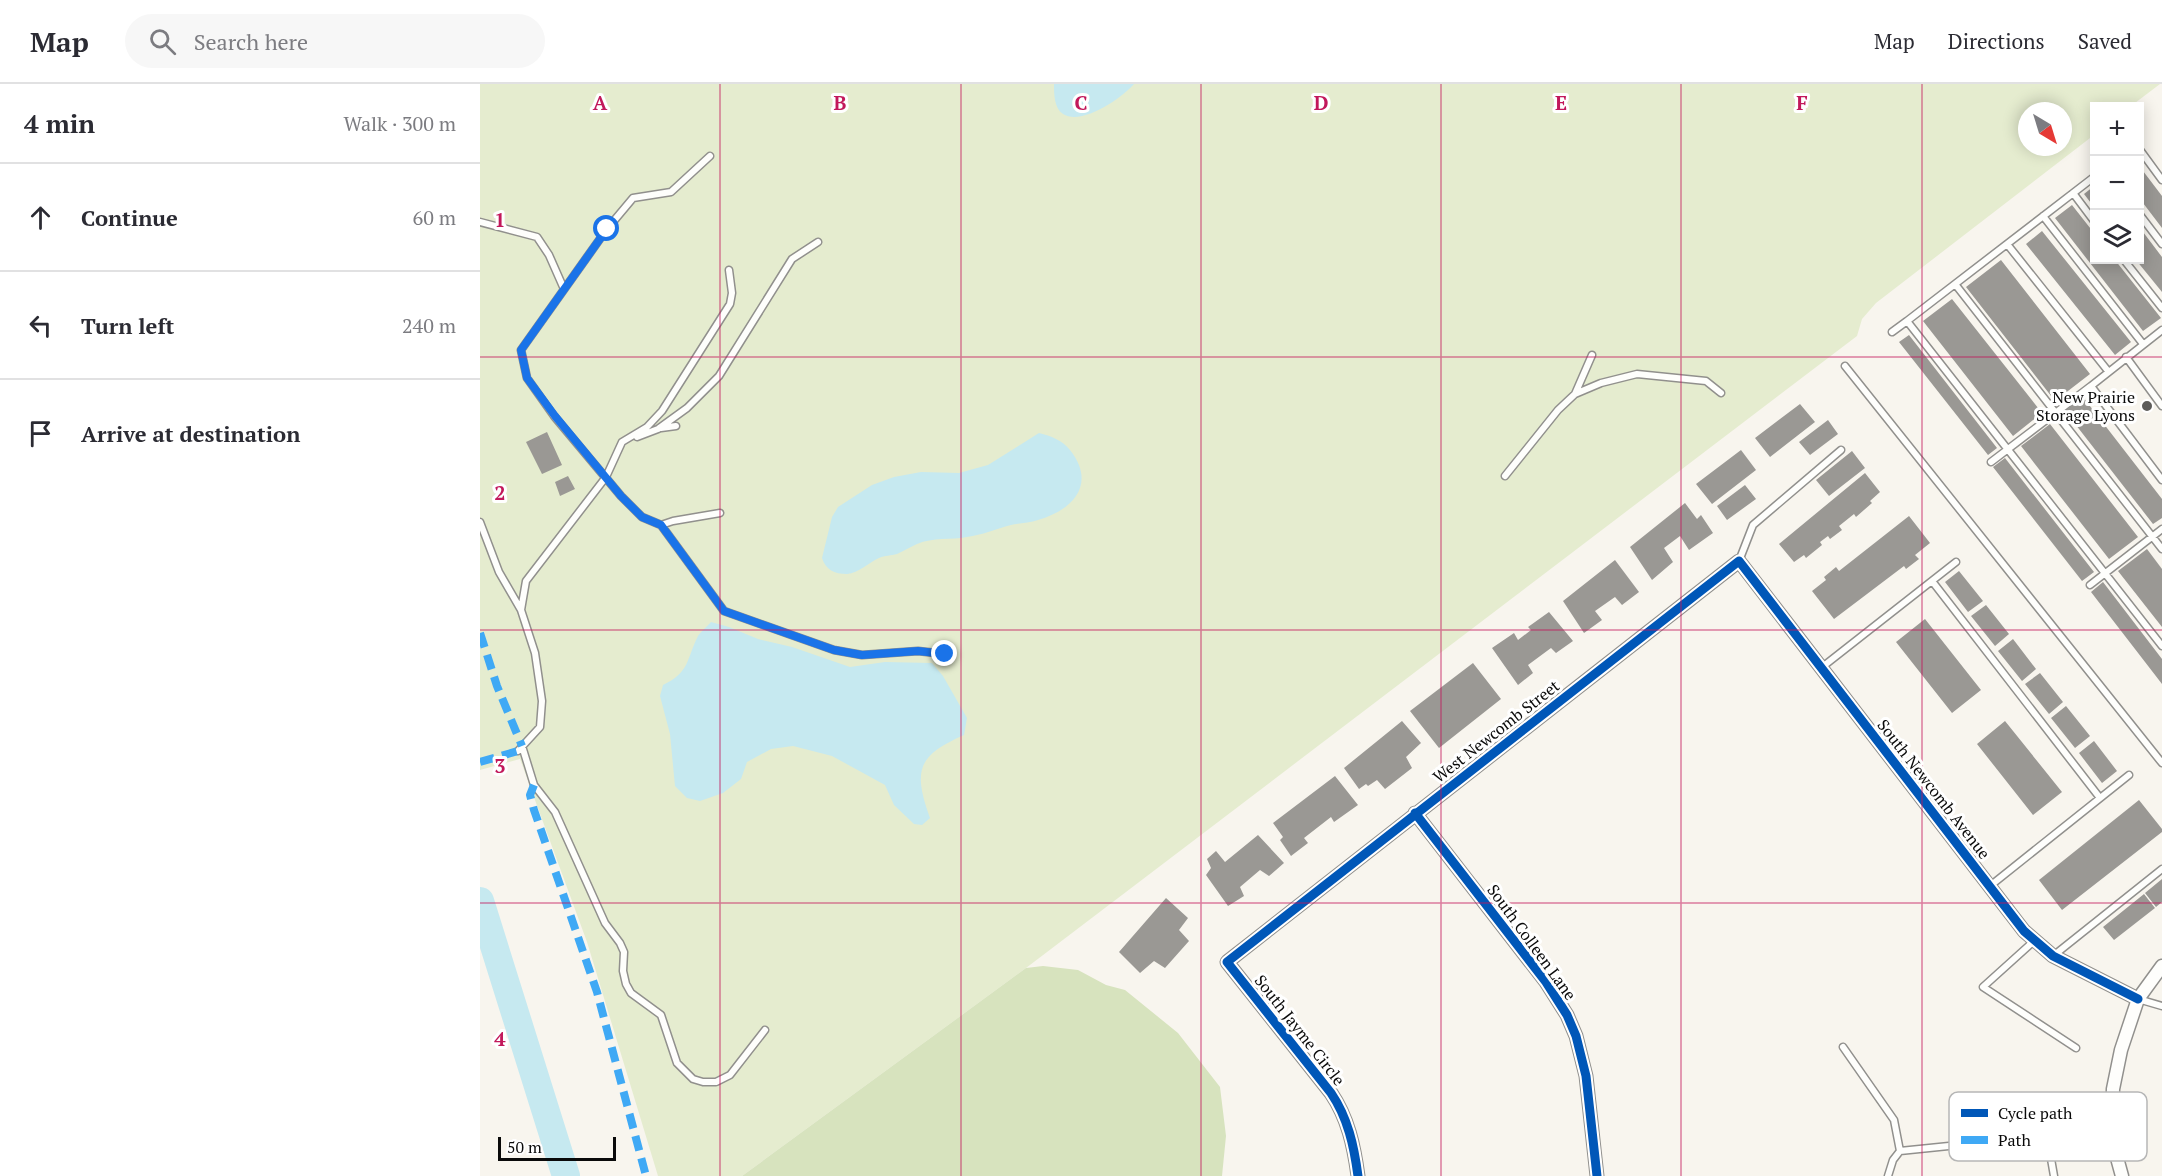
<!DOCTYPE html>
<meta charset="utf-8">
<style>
:root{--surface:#fff;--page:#f7f7f7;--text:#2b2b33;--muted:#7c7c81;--line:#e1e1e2}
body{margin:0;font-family:"PT Serif",serif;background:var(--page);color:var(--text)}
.controls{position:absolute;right:18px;top:18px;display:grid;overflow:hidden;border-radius:0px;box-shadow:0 3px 15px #0003}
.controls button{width:54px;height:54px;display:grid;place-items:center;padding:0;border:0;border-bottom:2px solid var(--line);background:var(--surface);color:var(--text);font:30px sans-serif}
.compass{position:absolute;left:1538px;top:18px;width:54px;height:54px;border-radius:50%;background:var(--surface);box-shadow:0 3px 15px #0003;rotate:142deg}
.scale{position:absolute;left:18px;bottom:15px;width:118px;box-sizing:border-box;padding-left:6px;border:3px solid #0a0a0a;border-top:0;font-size:16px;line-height:21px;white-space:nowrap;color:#0a0a0a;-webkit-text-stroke:4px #fff;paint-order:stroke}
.stop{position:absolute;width:18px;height:18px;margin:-14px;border:4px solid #1a73e8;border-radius:50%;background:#fff}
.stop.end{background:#1a73e8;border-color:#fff;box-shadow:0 2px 6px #0008}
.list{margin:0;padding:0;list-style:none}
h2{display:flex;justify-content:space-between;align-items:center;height:78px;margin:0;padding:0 24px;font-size:26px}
h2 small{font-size:20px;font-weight:400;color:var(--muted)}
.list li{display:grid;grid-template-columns:39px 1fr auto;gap:18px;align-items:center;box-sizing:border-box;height:108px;padding:0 24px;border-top:2px solid var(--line)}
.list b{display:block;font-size:22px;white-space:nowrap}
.list em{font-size:20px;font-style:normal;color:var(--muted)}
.icon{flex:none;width:33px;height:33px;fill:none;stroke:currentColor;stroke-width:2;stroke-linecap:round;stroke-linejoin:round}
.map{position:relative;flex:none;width:1682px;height:1092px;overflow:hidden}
header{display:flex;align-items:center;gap:36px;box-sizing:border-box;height:84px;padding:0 30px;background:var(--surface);border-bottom:2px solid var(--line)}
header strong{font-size:28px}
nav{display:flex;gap:33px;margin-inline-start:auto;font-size:21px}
.search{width:420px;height:54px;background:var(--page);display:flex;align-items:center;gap:15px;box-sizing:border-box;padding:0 21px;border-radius:33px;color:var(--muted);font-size:22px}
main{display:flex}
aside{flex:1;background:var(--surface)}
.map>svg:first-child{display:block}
.green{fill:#e5eccf;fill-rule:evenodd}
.forest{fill:#d7e3be}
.water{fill:#c6e9f0}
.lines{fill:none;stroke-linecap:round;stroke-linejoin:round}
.river{stroke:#c6e9f0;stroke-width:28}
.building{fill:#9a9894}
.lane-casing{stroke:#91908d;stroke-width:9}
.street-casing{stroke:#91908d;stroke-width:15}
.lane{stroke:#fefefc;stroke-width:6}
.street{stroke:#fefefc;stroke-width:12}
.quiet{stroke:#3fa9f5;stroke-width:8;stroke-dasharray:15 8;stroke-linecap:butt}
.cycleway-casing{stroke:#fff;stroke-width:13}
.cycleway{stroke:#0057b8;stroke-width:9}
.route{stroke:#1a73e8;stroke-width:8}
.grid{fill:none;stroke:#c2185b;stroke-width:1.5;stroke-opacity:0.55}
.poi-dot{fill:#5d5c5a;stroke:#fff;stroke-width:2}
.labels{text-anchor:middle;stroke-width:6;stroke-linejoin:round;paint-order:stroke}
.poi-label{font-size:16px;fill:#0a0a0a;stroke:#fff;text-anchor:end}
.street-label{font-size:16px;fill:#0a0a0a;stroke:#fff}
.key{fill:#fff;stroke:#b6b6b6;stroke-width:1.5}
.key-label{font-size:16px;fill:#0a0a0a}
.grid-label{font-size:20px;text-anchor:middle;font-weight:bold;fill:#c2185b;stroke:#fff;stroke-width:6;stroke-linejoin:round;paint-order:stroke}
</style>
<header>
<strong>Map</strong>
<div class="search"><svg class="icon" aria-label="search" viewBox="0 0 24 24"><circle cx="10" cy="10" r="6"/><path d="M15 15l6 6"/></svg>Search here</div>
<nav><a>Map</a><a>Directions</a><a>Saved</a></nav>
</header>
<main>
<aside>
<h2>4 min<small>Walk · 300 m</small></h2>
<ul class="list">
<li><svg class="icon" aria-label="ahead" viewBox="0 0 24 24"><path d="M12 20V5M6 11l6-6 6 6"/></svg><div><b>Continue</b></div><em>60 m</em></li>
<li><svg class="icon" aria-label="left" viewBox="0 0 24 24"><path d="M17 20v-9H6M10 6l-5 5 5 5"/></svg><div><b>Turn left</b></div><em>240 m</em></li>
<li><svg class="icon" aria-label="arrive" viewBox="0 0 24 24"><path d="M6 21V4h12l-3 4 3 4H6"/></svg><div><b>Arrive at destination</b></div></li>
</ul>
</aside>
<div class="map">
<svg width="1682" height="1092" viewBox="0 0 1682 1092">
<rect width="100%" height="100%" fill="#f8f5ee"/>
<!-- green -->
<path class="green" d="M0,0H1680L1651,22H1614V51L1396,219L1382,235L1377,252L546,884L262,1092H178L107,858L40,675L0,686ZM1547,27H1583V63H1547Z"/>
<!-- forest -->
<path class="forest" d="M563,882L598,886L626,901L645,906L698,949L740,1003L746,1052L742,1092H262L546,884Z"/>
<!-- water -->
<path class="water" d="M574,0H654C642,14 602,42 583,30C574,24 574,10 574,0Z
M559,349C571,352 582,356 590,366C617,400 593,426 558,436C550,439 540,439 531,441C516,445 502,451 487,453C471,456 453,453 437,460C430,463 424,467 417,470C411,472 405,471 399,474C388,479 379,489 367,490C354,490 346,486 342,474L352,433L358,423L392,401L414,393L441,388L479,389L508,381Z
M231,538L249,543L278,555L312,563L370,583L405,578L452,579L463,592L487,634L484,651C437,672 433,686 450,734L442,741L434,740L414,721L405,701L352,672L313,662L291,665L267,678L261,695L243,709L220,717L207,714L195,702L190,650L180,612L183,601C210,588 206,576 218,552C221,547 227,543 231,538Z"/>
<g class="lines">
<!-- river -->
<path class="river" d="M0,817L86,1092"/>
</g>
<!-- building -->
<path class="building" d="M1660,83L1682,112V144L1660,115Z
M1614,102V123L1604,110Z
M1592,121L1614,149V176H1635L1681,234L1663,247L1575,134Z
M1660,144L1682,173V208L1656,176H1660Z
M1562,147L1651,258L1635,271L1546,160Z
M1521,176L1610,290L1575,317L1486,203Z
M1472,215L1562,329L1533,352L1443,237Z
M1429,251L1517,364L1508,371L1419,258Z
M1603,313L1682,415V434L1673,440L1585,327Z
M1320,320L1335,338L1290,373L1275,354Z
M1348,336L1358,350L1330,371L1319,358Z
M1570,340L1658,453L1629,475L1541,362Z
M67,348L82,381L62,390L46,358Z
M1261,366L1276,386L1232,420L1216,400Z
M1372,367L1385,384L1349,412L1336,396Z
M1525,374L1614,488L1602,497L1513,383Z
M1385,389L1400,408L1390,417L1392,419L1376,433L1374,430L1359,442L1362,446L1350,455L1348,452L1340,458L1342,461L1326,474L1324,471L1314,478L1299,460Z
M88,392L95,405L80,412L75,398Z
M1265,401L1276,415L1247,436L1237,422Z
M1205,419L1217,435L1221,431L1233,449L1209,466L1200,452L1184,464L1193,478L1172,496L1150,463Z
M1429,432L1450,459L1435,471L1439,475L1426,485L1424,482L1354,535L1332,507L1346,496L1344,493L1356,483L1359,487Z
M1667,465L1682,485V543L1638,487Z
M1135,476L1159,508L1142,521L1135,513L1115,527L1122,536L1104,549L1083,517Z
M1479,487L1503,517L1488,528L1465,498Z
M1623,498L1682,575V600L1611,508Z
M1506,521L1529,550L1515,562L1491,532Z
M1069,528L1093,557L1076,569L1071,564L1048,581L1053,589L1038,601L1012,564L1034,549L1038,556L1051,546L1048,543Z
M1445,535L1501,606L1472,629L1416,558Z
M1533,555L1556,585L1542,597L1518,567Z
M993,579L1021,615L959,664L930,627Z
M1560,589L1583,618L1569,630L1545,600Z
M1586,622L1610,652L1595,664L1571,634Z
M922,637L941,659L926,673L932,684L905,705L897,696L888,702L886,700L879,705L864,684Z
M1525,637L1582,708L1553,731L1497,660Z
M1614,657L1637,687L1622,699L1599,669Z
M855,692L878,721L854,738L851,733L824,754L828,759L811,772L800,756L803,753L793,739Z
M1659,716L1682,745V748L1582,826L1559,796Z
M778,751L804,779L789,792L780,786L760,803L764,812L748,822L726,791L731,784L727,775L736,767L745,778Z
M1682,795V818L1676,823L1665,809Z
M1664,810L1675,824L1634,856L1623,843Z
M686,814L708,834L699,846L709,857L685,884L674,877L660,889L639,868Z"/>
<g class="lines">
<!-- lane casing -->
<g class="lane-casing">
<path id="lane" d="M1660,66L1682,96
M230,72L191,108L153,114L127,145L41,266L47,294L74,332L141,412L162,433L181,441L244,527L354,566L382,571L438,567L465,570
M1614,93L1427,237L1682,562
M1593,109L1614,137
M1660,131L1682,160
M1563,132L1663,260
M0,138L57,153L69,171L84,205
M1527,160L1628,287
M1644,176L1682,224
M1475,200L1682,465
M1682,246L1611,302L1682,396
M1412,248L1427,237
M1646,273L1682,322
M1365,282L1682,679
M1095,310L1112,271
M181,344L196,342
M157,353L178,345L207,324L239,292L312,175L338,158
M1511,378L1611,302
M1025,392L1078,326L1095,310L1121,299L1157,290L1226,297L1241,309
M0,438L19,488L41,526
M181,441L193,437L240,429
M1259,477L1273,441L1361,366
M1452,497L1620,714
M1610,501L1682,445
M1341,584L1476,478
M42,662L54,701L75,728L125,839L140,859L144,868L143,887L146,900L151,909L181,931L197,979L213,995L223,998H236L250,991L285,946
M38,667L60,643L62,617L55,569L41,526L46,497L126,393L142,358L167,343L182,327L250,220L252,209L249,186
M1510,802L1649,691
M1554,857L1503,903L1596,964
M1573,872L1682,785
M1658,915L1682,922
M1363,963L1414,1036L1420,1067
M1408,1092L1413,1076L1420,1067L1567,1052L1574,1092"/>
</g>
<!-- street casing -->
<g class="street-casing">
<path id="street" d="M935,729L1066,898L1087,931L1096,952L1106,992L1117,1092
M878,1092C874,1062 868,1034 851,1009L747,878L1259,477L1544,847L1573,872L1658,915
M1642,1092L1634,1063L1632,1037L1633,1005L1641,966L1658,915L1682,882"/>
</g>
<!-- lane -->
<use href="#lane" class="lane"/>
<!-- street -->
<use href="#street" class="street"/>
<!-- quiet -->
<path class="quiet" d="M0,549L17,602L42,662
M0,678L38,667
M54,701L50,711L54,726L117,908L166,1092"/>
<!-- cycleway casing -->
<g class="cycleway-casing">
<path id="cycleway" d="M935,729L1066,898L1087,931L1096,952L1106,992L1117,1092
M878,1092C874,1062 868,1034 851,1009L747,878L1259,477L1544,847L1573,872L1658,915"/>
</g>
<!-- cycleway -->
<use href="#cycleway" class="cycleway"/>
</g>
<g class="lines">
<!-- route -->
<path class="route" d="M127,145L41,266L47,294L75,332L141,412L162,433L181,441L244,527L354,566L382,571L438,567L465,570"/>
</g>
<!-- grid -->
<path class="grid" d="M240,0V1092M481,0V1092M721,0V1092M961,0V1092M1201,0V1092M1442,0V1092M0,273H1682M0,546H1682M0,819H1682"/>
<!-- markers -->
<circle class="poi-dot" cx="1667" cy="322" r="6"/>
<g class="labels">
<!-- poi labels -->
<g class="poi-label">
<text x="1655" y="319">New Prairie<tspan x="1655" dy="18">Storage Lyons</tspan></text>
</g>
<!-- street labels -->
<g class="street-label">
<text transform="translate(1016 647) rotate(-38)" y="6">West Newcomb Street</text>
<text transform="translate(1454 705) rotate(52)" y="6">South Newcomb Avenue</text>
<text transform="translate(1052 858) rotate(54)" y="6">South Colleen Lane</text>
<text transform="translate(820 946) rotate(52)" y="6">South Jayme Circle</text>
</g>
</g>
<!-- legend -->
<rect x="1469" y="1008" width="198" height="69" rx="9" class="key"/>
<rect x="1481" y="1025" width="27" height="8" fill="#0057b8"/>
<rect x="1481" y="1052" width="27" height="8" fill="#3fa9f5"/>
<g class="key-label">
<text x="1518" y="1035">Cycle path</text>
<text x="1518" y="1062">Path</text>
</g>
<g class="grid-label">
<text x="120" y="26">A</text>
<text x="360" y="26">B</text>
<text x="601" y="26">C</text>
<text x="841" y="26">D</text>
<text x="1081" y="26">E</text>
<text x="1322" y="26">F</text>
<text x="20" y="143">1</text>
<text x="20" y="416">2</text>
<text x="20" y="689">3</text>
<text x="20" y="962">4</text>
</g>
</svg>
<div class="controls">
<button>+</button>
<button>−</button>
<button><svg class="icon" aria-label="layers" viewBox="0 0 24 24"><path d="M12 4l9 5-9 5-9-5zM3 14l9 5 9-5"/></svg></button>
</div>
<svg class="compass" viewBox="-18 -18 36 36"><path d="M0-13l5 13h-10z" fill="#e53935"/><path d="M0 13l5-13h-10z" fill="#7c7c81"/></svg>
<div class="scale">50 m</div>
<div class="stop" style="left:127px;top:145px"></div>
<div class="stop end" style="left:465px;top:570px"></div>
</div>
</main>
